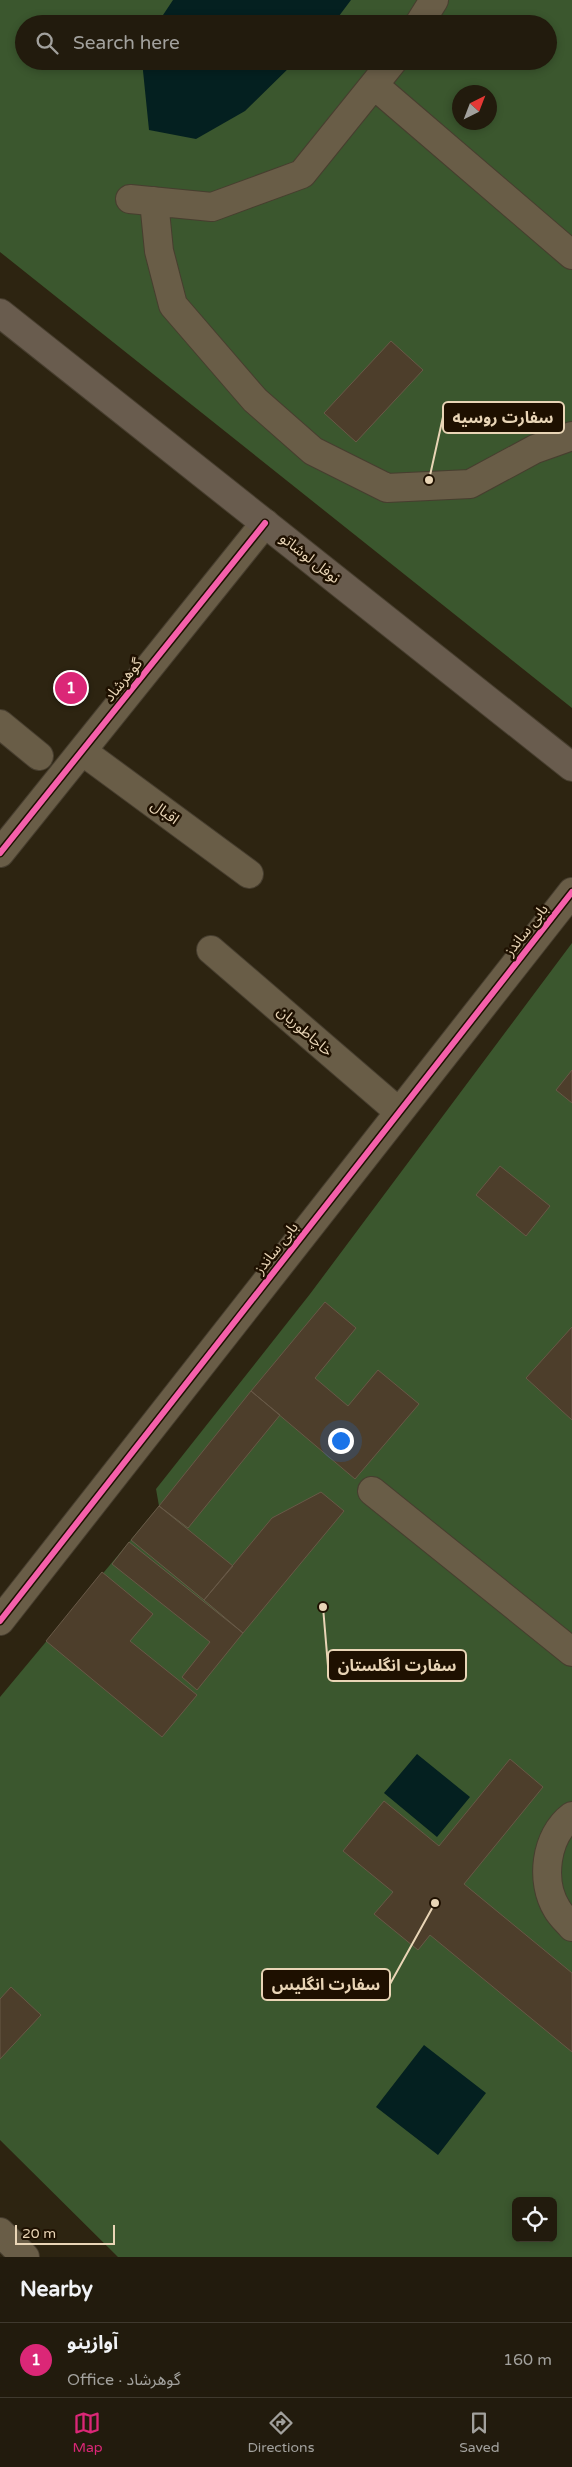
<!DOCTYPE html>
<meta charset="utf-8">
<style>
:root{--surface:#221b0d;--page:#2e281b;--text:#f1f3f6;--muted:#a2a19d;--line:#3f392e;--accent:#db2777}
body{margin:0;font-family:"Varela Round","Noto Sans Arabic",sans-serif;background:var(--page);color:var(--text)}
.controls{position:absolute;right:15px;bottom:15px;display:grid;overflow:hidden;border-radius:8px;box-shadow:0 2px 8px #0003}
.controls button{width:45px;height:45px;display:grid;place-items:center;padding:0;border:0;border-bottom:1px solid var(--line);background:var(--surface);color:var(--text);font:25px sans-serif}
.compass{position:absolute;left:452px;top:85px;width:45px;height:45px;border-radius:50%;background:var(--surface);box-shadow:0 2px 8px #0003;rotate:42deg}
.scale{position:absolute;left:15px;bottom:12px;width:100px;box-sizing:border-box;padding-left:5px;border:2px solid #e9d5b6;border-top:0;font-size:14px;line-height:18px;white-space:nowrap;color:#e9d5b6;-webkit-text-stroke:4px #1e1000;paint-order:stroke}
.you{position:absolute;left:340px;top:1440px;width:18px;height:18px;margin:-12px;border:4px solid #fff;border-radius:50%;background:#1a73e8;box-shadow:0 0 0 8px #1a73e833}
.badge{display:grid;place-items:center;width:32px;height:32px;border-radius:50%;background:var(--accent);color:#fff;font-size:16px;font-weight:700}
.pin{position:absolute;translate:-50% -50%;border:2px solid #fff;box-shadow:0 1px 5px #0006}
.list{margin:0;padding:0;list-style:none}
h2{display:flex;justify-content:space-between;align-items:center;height:65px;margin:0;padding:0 20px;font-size:21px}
h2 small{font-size:16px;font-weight:400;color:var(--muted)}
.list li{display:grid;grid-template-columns:32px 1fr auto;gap:15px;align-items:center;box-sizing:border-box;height:75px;padding:0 20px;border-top:1px solid var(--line)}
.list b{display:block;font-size:19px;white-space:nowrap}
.list p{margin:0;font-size:16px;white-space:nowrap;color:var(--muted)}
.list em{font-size:16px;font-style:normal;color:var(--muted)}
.icon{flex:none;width:28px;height:28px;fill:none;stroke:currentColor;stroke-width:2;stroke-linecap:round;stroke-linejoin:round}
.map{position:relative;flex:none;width:572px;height:2257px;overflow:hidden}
.search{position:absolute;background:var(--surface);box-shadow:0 2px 8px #0003;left:15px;right:15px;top:15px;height:55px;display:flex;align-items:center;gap:12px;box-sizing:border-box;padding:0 18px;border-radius:28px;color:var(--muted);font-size:19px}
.sheet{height:140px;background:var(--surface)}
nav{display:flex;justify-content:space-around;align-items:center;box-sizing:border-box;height:70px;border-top:1px solid var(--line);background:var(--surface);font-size:14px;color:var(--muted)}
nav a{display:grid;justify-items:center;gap:2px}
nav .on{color:var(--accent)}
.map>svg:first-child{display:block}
.green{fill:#3b572e;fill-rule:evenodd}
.water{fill:#042020}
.building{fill:#4d3e2b;stroke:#685947}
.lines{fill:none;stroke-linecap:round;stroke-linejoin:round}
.minor-casing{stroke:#473e2f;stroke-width:30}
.major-casing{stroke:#473e2f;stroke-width:30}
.minor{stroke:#695d47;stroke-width:28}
.major{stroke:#695c4e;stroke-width:28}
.cycleway-casing{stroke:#1e1000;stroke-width:9}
.cycleway{stroke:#f560ab;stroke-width:6}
.labels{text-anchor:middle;stroke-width:5;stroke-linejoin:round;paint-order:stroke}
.street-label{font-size:15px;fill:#e9d5b6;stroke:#1e1000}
.leader{fill:none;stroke:#e9d5b6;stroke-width:2}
.callout-dot{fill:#e9d5b6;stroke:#1e1000;stroke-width:2}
.callout{fill:#1e1000;stroke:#e9d5b6;stroke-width:2}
.callout-label{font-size:16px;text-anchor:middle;font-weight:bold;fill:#e9d5b6}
</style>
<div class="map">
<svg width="572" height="2257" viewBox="0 0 572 2257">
<rect width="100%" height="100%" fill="#2d2411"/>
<!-- green -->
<path class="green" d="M0,0H572V708L0,252ZM24,24H548V61H24ZM460,92H490V122H460Z
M572,943V2257H118L0,2140V1697L159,1506L156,1489L310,1294ZM516,2201H553V2238H516Z"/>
<!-- water -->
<path class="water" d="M173,0H351L333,24H157Z
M142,61H296L245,111L196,139L149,130Z
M417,1754L470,1797L437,1837L384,1793Z
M424,2045L486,2093L438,2155L376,2107Z"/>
<!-- building -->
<path class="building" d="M391,341L423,370L356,442L324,413Z
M572,1070V1103L556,1090Z
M500,1166L550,1206L526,1236L476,1195Z
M325,1302L356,1328L315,1378L348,1406L378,1370L419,1404L355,1479L251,1391Z
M572,1327V1420L526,1378Z
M251,1391L280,1415L188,1528L159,1506Z
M321,1492L344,1511L243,1633L204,1600L272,1518Z
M159,1506L233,1566L204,1600L131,1540Z
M129,1542L243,1633L197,1690L182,1677L210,1642L112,1564Z
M102,1572L153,1614L130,1641L197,1695L162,1737L46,1641Z
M510,1759L543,1787L464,1884L572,1973V2052L430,1935L418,1950L374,1914L393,1892L343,1851L384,1801L439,1846Z
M11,1987L41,2015L0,2059V1999Z"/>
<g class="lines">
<!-- minor casing -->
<g class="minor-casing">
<path id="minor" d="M419,24L434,0
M374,85L572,255
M130,199L212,207L302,174L393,61
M154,201L159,251L173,305L255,400L313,451L387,488L470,484L535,449L572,436
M0,724L39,756
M82,751L249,874
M0,853L265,523
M211,950L399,1112
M372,1491L572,1652
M0,1621L572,892
M572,1816C545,1836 540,1882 557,1909C561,1916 567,1921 572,1927
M0,2232L25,2257"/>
</g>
<!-- major casing -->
<g class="major-casing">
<path id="major" d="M0,313L572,767"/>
</g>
<!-- minor -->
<use href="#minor" class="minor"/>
<!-- major -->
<use href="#major" class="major"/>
<!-- cycleway casing -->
<g class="cycleway-casing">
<path id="cycleway" d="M0,853L265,523
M0,1621L572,892"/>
</g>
<!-- cycleway -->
<use href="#cycleway" class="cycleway"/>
</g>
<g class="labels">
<!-- street labels -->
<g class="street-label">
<text transform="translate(310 558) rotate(38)" y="5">نوفل لوشاتو</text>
<text transform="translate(123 680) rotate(-51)" y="5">گوهرشاد</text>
<text transform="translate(165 812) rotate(36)" y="5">اقبال</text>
<text transform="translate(526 930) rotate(-52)" y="5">بابی ساندز</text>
<text transform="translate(305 1031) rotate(41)" y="5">خاچاطوریان</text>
<text transform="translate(276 1248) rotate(-52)" y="5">بابی ساندز</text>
</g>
</g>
<!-- callouts -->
<path class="leader" d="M429 480L443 417M323 1607L328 1666M435 1903L390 1984"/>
<g class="callout-dot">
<circle cx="429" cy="480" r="5"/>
<circle cx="323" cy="1607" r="5"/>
<circle cx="435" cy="1903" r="5"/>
</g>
<g class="callout">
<rect x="443" y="402" width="121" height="31" rx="5"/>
<rect x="328" y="1650" width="138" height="31" rx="5"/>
<rect x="262" y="1969" width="128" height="31" rx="5"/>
</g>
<g class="callout-label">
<text x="503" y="423">سفارت روسیه</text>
<text x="397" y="1671">سفارت انگلستان</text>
<text x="326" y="1990">سفارت انگلیس</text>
</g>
</svg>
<div class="controls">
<button><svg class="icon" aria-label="locate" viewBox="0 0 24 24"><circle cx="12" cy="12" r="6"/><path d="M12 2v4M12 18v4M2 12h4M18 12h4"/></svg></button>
</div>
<svg class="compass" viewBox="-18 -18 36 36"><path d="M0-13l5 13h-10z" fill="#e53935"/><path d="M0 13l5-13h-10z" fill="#a2a19d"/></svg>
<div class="scale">20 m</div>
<div class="you"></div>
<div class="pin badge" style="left:71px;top:688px">1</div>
<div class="search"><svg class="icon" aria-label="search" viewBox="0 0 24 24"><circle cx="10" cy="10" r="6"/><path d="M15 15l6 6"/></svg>Search here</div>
</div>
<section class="sheet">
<h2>Nearby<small></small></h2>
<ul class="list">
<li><span class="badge">1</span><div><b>آوازینو</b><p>Office · گوهرشاد</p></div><em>160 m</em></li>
</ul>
</section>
<nav>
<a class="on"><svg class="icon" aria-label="map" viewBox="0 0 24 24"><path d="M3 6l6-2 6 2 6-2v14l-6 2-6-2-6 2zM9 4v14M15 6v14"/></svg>Map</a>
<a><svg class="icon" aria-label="directions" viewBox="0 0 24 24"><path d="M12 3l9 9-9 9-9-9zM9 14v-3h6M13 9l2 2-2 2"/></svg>Directions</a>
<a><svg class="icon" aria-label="saved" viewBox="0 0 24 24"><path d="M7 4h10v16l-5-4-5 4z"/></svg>Saved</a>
</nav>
